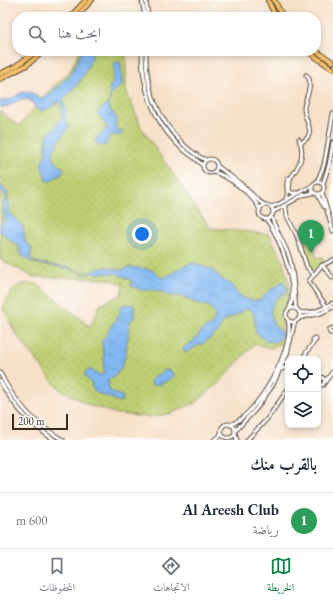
<!DOCTYPE html>
<html lang="ar">
<meta charset="utf-8">
<style>
:root{--surface:#fff;--page:#f6f6f7;--text:#1f2937;--muted:#747a83;--line:#e0e1e3;--accent:#0b8043}
body{margin:0;font-family:"EB Garamond",Amiri,serif;background:var(--page);color:var(--text);direction:rtl}
.controls{position:absolute;right:12px;bottom:12px;display:grid;overflow:hidden;border-radius:8px;box-shadow:0 2px 6px #0003}
.controls button{width:36px;height:36px;display:grid;place-items:center;padding:0;border:0;border-bottom:1px solid var(--line);background:var(--surface);color:var(--text);font:20px sans-serif}
.scale{position:absolute;left:12px;bottom:10px;width:56px;box-sizing:border-box;padding-left:4px;border:2px solid #3b2a1e;border-top:0;font-size:11px;line-height:14px;white-space:nowrap;color:#3b2a1e;-webkit-text-stroke:3px #fff;paint-order:stroke}
.you{position:absolute;left:142px;top:234px;width:14px;height:14px;margin:-10px;border:3px solid #fff;border-radius:50%;background:#1a73e8;box-shadow:0 0 0 6px #1a73e833}
.badge{display:grid;place-items:center;width:26px;height:26px;border-radius:50%;background:var(--accent);color:#fff;font-size:13px;font-weight:700}
.pin{position:absolute;translate:-50% -33px;filter:drop-shadow(0 1px 2px #0008)}
.pin::after{content:'';position:absolute;top:21px;width:14px;height:12px;background:inherit;clip-path:polygon(0 0,100% 0,50% 100%)}
.list{margin:0;padding:0;list-style:none}
h2{display:flex;justify-content:space-between;align-items:center;height:52px;margin:0;padding:0 16px;font-size:17px}
h2 small{font-size:13px;font-weight:400;color:var(--muted)}
.list li{display:grid;grid-template-columns:26px 1fr auto;gap:12px;align-items:center;box-sizing:border-box;height:56px;padding:0 16px;border-top:1px solid var(--line)}
.list b{display:block;font-size:15px;white-space:nowrap}
.list p{margin:0;font-size:13px;white-space:nowrap;color:var(--muted)}
.list em{font-size:13px;font-style:normal;color:var(--muted)}
.icon{flex:none;width:22px;height:22px;fill:none;stroke:currentColor;stroke-width:2;stroke-linecap:round;stroke-linejoin:round}
.map{position:relative;flex:none;width:333px;height:440px;overflow:hidden;direction:ltr}
.search{position:absolute;background:var(--surface);box-shadow:0 2px 6px #0003;left:12px;right:12px;top:12px;height:44px;display:flex;align-items:center;gap:10px;box-sizing:border-box;padding:0 14px;border-radius:16px;color:var(--muted);font-size:15px}
.sheet{height:108px;background:var(--surface)}
nav{display:flex;justify-content:space-around;align-items:center;box-sizing:border-box;height:56px;border-top:1px solid var(--line);background:var(--surface);font-size:11px;color:var(--muted)}
nav a{display:grid;justify-items:center;gap:2px}
nav .on{color:var(--accent)}
.map>svg:first-child{display:block}
.grass{fill:url(#grass-dots);stroke:#7c7c48}
.green{fill:#bdcf72;stroke:#7c7c48}
.water{fill:url(#water-ripples);stroke:#5e7188}
.lines{fill:none;stroke-linecap:round;stroke-linejoin:round}
.minor-casing{stroke:#574537;stroke-width:5}
.major-casing{stroke:#574537;stroke-width:6}
.minor{stroke:#fff;stroke-width:3}
.major{stroke:#f5c16b;stroke-width:4}
</style>
<div class="map">
<svg width="333" height="440" viewBox="0 0 333 440">
<defs>
<pattern id="grass-dots" width="8" height="8" patternUnits="userSpaceOnUse"><rect width="8" height="8" fill="#bdcf72"/><path d="M2 2h.1M6 6h.1" fill="none" stroke="#a3b262" stroke-width="1.8" stroke-linecap="round"/></pattern>
<pattern id="water-ripples" width="26" height="14" patternUnits="userSpaceOnUse"><rect width="26" height="14" fill="#82b8f1"/><path d="M2 4q2-2 4 0t4 0M15 11q2-2 4 0t4 0" fill="none" stroke="#6c96c3"/></pattern>
</defs>
<rect width="100%" height="100%" fill="#fff"/>
<filter id="ink" filterUnits="userSpaceOnUse"><feTurbulence type="fractalNoise" baseFrequency=".025" numOctaves="2"/><feDisplacementMap in="SourceGraphic" scale="8" xChannelSelector="R" yChannelSelector="G"/><feConvolveMatrix kernelMatrix="1 2 1 2 8 2 1 2 1" color-interpolation-filters="sRGB"/></filter>
<filter id="wash" filterUnits="userSpaceOnUse"><feTurbulence type="fractalNoise" baseFrequency=".012" numOctaves="4" result="noise"/><feDisplacementMap in="SourceGraphic" scale="16" xChannelSelector="R" yChannelSelector="G"/><feGaussianBlur stdDeviation="0.9" result="paint"/><feColorMatrix in="noise" values="0 0 0 0 0 0 0 0 0 0 0 0 0 0 0 0 0 1.4 0 .05"/><feComposite in="paint" operator="in"/></filter>
<g filter="url(#wash)">
<rect width="100%" height="100%" fill="#f6e0c7"/>
<!-- grass -->
<path class="grass" d="M79,51H126V90L141,127L210,228L269,234L282,259L289,282L288,297L284,316L280,344L271,348L254,344L218,384L195,403L172,413L151,417L117,414L88,405L58,388L16,334L3,308C11,290 15,281 37,284L90,327L100,305L121,295L123,284L109,279L33,277L0,259V110L6,116L19,126L46,94L70,71Z"/>
<!-- green -->
<path class="green" d="M307,231L315,244L316,258L322,257L324,263L313,270L307,262L305,249L298,235Z"/>
<!-- water -->
<path class="water" d="M82,51H93C93,56 91,59 89,63C84,79 75,87 63,100L66,111L65,120L69,126C62,139 41,156 62,167L64,170L61,175L55,177L50,182L45,179V174L41,165L45,156L47,135L56,127L58,121L62,118L61,102L60,101C28,124 41,98 23,99C15,100 9,109 0,107V101L11,99L20,93L28,91L41,98L49,95L71,74Z
M116,62H120L121,64L122,86L112,92L108,107L117,118L115,126L118,130L122,131V134L120,135H110L106,144L103,146L97,144L95,141L96,138L106,130L107,126L99,116L98,112L101,108L106,106L110,99L109,88L112,84L114,73V65Z
M0,184L7,192L10,214L23,226L25,241L32,249L30,257L34,262L71,268C76,272 83,274 90,273L91,271L105,267L121,270L131,267L152,270L160,277L164,278L184,266L193,263L212,270L223,280L231,284C235,293 247,303 258,300L261,301L262,298L270,290L276,287L280,283L284,281L286,288L288,290L275,300L271,307V314L273,324L284,335L275,342L266,341L257,333C253,324 258,311 246,308L237,315L222,322L218,332L204,343L196,346L189,351L185,352L183,348L194,341L202,331L213,323L215,315L212,309L208,306L193,302L183,296H171L157,290H142L133,287L130,285L132,283L131,280L118,274L100,273L83,274L71,269L34,263L22,256L18,245C10,243 8,235 0,232V225L5,220L3,205L6,199L5,194L0,190Z
M125,304L134,305V317L130,321C127,338 128,361 116,375C114,378 111,378 108,380V386L110,391L123,397V399L120,402L97,393L92,388V384L84,375L86,371C92,368 95,373 100,375L104,374V354L102,347V340C108,335 107,333 111,327C115,320 121,315 121,306Z
M164,370C168,370 172,371 174,374L173,377L161,384L152,385L151,380Z"/>
</g>
<g filter="url(#ink)">
<g class="lines">
<!-- minor casing -->
<g class="minor-casing">
<path id="minor" d="M142,0L145,17
M146,0L148,17
M142,51C142,86 153,119 177,144C185,152 195,157 203,166
M146,51C145,87 158,120 184,145C191,151 198,158 207,160
M300,143C319,134 304,122 304,108C305,98 315,82 306,75
M203 166a7 7 0 1 1 14 0a7 7 0 1 1-14 0Z
M217,166L241,184L260,202L265,205
M213,172C228,175 254,196 260,210
M289,178L290,179L288,180V178Z
M290,179C299,166 306,155 299,139
M290,180L289,191L293,193H298
M312 188a6 6 0 1 1 12 0a6 6 0 1 1-12 0Z
M317,182L324,165L333,114
M323,184L329,165L333,142
M322,193L333,231
M318,195L324,207
M286,199C289,194 286,188 287,182
M259 212a7 7 0 1 1 14 0a7 7 0 1 1-14 0Z
M283,206L286,208L287,216L297,236L307,267L314,275
M271,207L277,205L312,186
M273,212L303,195L313,193
M271,216C276,231 285,244 290,259C294,276 294,292 296,309
M266,219C279,234 300,290 289,309
M322,265L333,278
M327,307C323,301 311,286 309,281L321,266L333,260
M286 315a7 7 0 1 1 14 0a7 7 0 1 1-14 0Z
M299,312C310,315 323,309 333,303
M299,318L321,313L333,307
M333,328L329,330L330,333H333
M315,338L316,340L314,342L313,340Z
M303,359L306,353L314,342
M281,369L288,367
M0,373C14,401 36,425 63,440
M318,377H322L325,380L323,385H318
M0,381C13,405 32,426 55,440
M325,382L333,371
M221 431a7 7 0 1 1 14 0a7 7 0 1 1-14 0Z
M230,425C257,416 296,347 288,320
M235,431L256,409L273,385L287,354L295,321
M235,433L237,440
M214,440L220,436L221,433
M247,440L267,419L288,389"/>
</g>
<!-- major casing -->
<g class="major-casing">
<path id="major" d="M268,0L276,17
M274,0L283,17
M70,17L86,0
M76,17L92,0
M307,51L333,69
M316,51L333,62
M0,74L16,66L37,51
M0,79L27,65L44,51"/>
</g>
<!-- minor -->
<use href="#minor" class="minor"/>
<!-- major -->
<use href="#major" class="major"/>
</g>
</g>
</svg>
<div class="controls">
<button><svg class="icon" aria-label="locate" viewBox="0 0 24 24"><circle cx="12" cy="12" r="6"/><path d="M12 2v4M12 18v4M2 12h4M18 12h4"/></svg></button>
<button><svg class="icon" aria-label="layers" viewBox="0 0 24 24"><path d="M12 4l9 5-9 5-9-5zM3 14l9 5 9-5"/></svg></button>
</div>
<div class="scale">200 m</div>
<div class="you"></div>
<div class="pin badge" style="left:311px;top:253px;background:#2e9e5b">1</div>
<div class="search"><svg class="icon" aria-label="search" viewBox="0 0 24 24"><circle cx="10" cy="10" r="6"/><path d="M15 15l6 6"/></svg>ابحث هنا</div>
</div>
<section class="sheet">
<h2>بالقرب منك<small></small></h2>
<ul class="list">
<li><span class="badge" style="background:#2e9e5b">1</span><div><b>Al Areesh Club</b><p>رياضة</p></div><em>600 m</em></li>
</ul>
</section>
<nav>
<a class="on"><svg class="icon" aria-label="map" viewBox="0 0 24 24"><path d="M3 6l6-2 6 2 6-2v14l-6 2-6-2-6 2zM9 4v14M15 6v14"/></svg>الخريطة</a>
<a><svg class="icon" aria-label="directions" viewBox="0 0 24 24"><path d="M12 3l9 9-9 9-9-9zM9 14v-3h6M13 9l2 2-2 2"/></svg>الاتجاهات</a>
<a><svg class="icon" aria-label="saved" viewBox="0 0 24 24"><path d="M7 4h10v16l-5-4-5 4z"/></svg>المحفوظات</a>
</nav>
